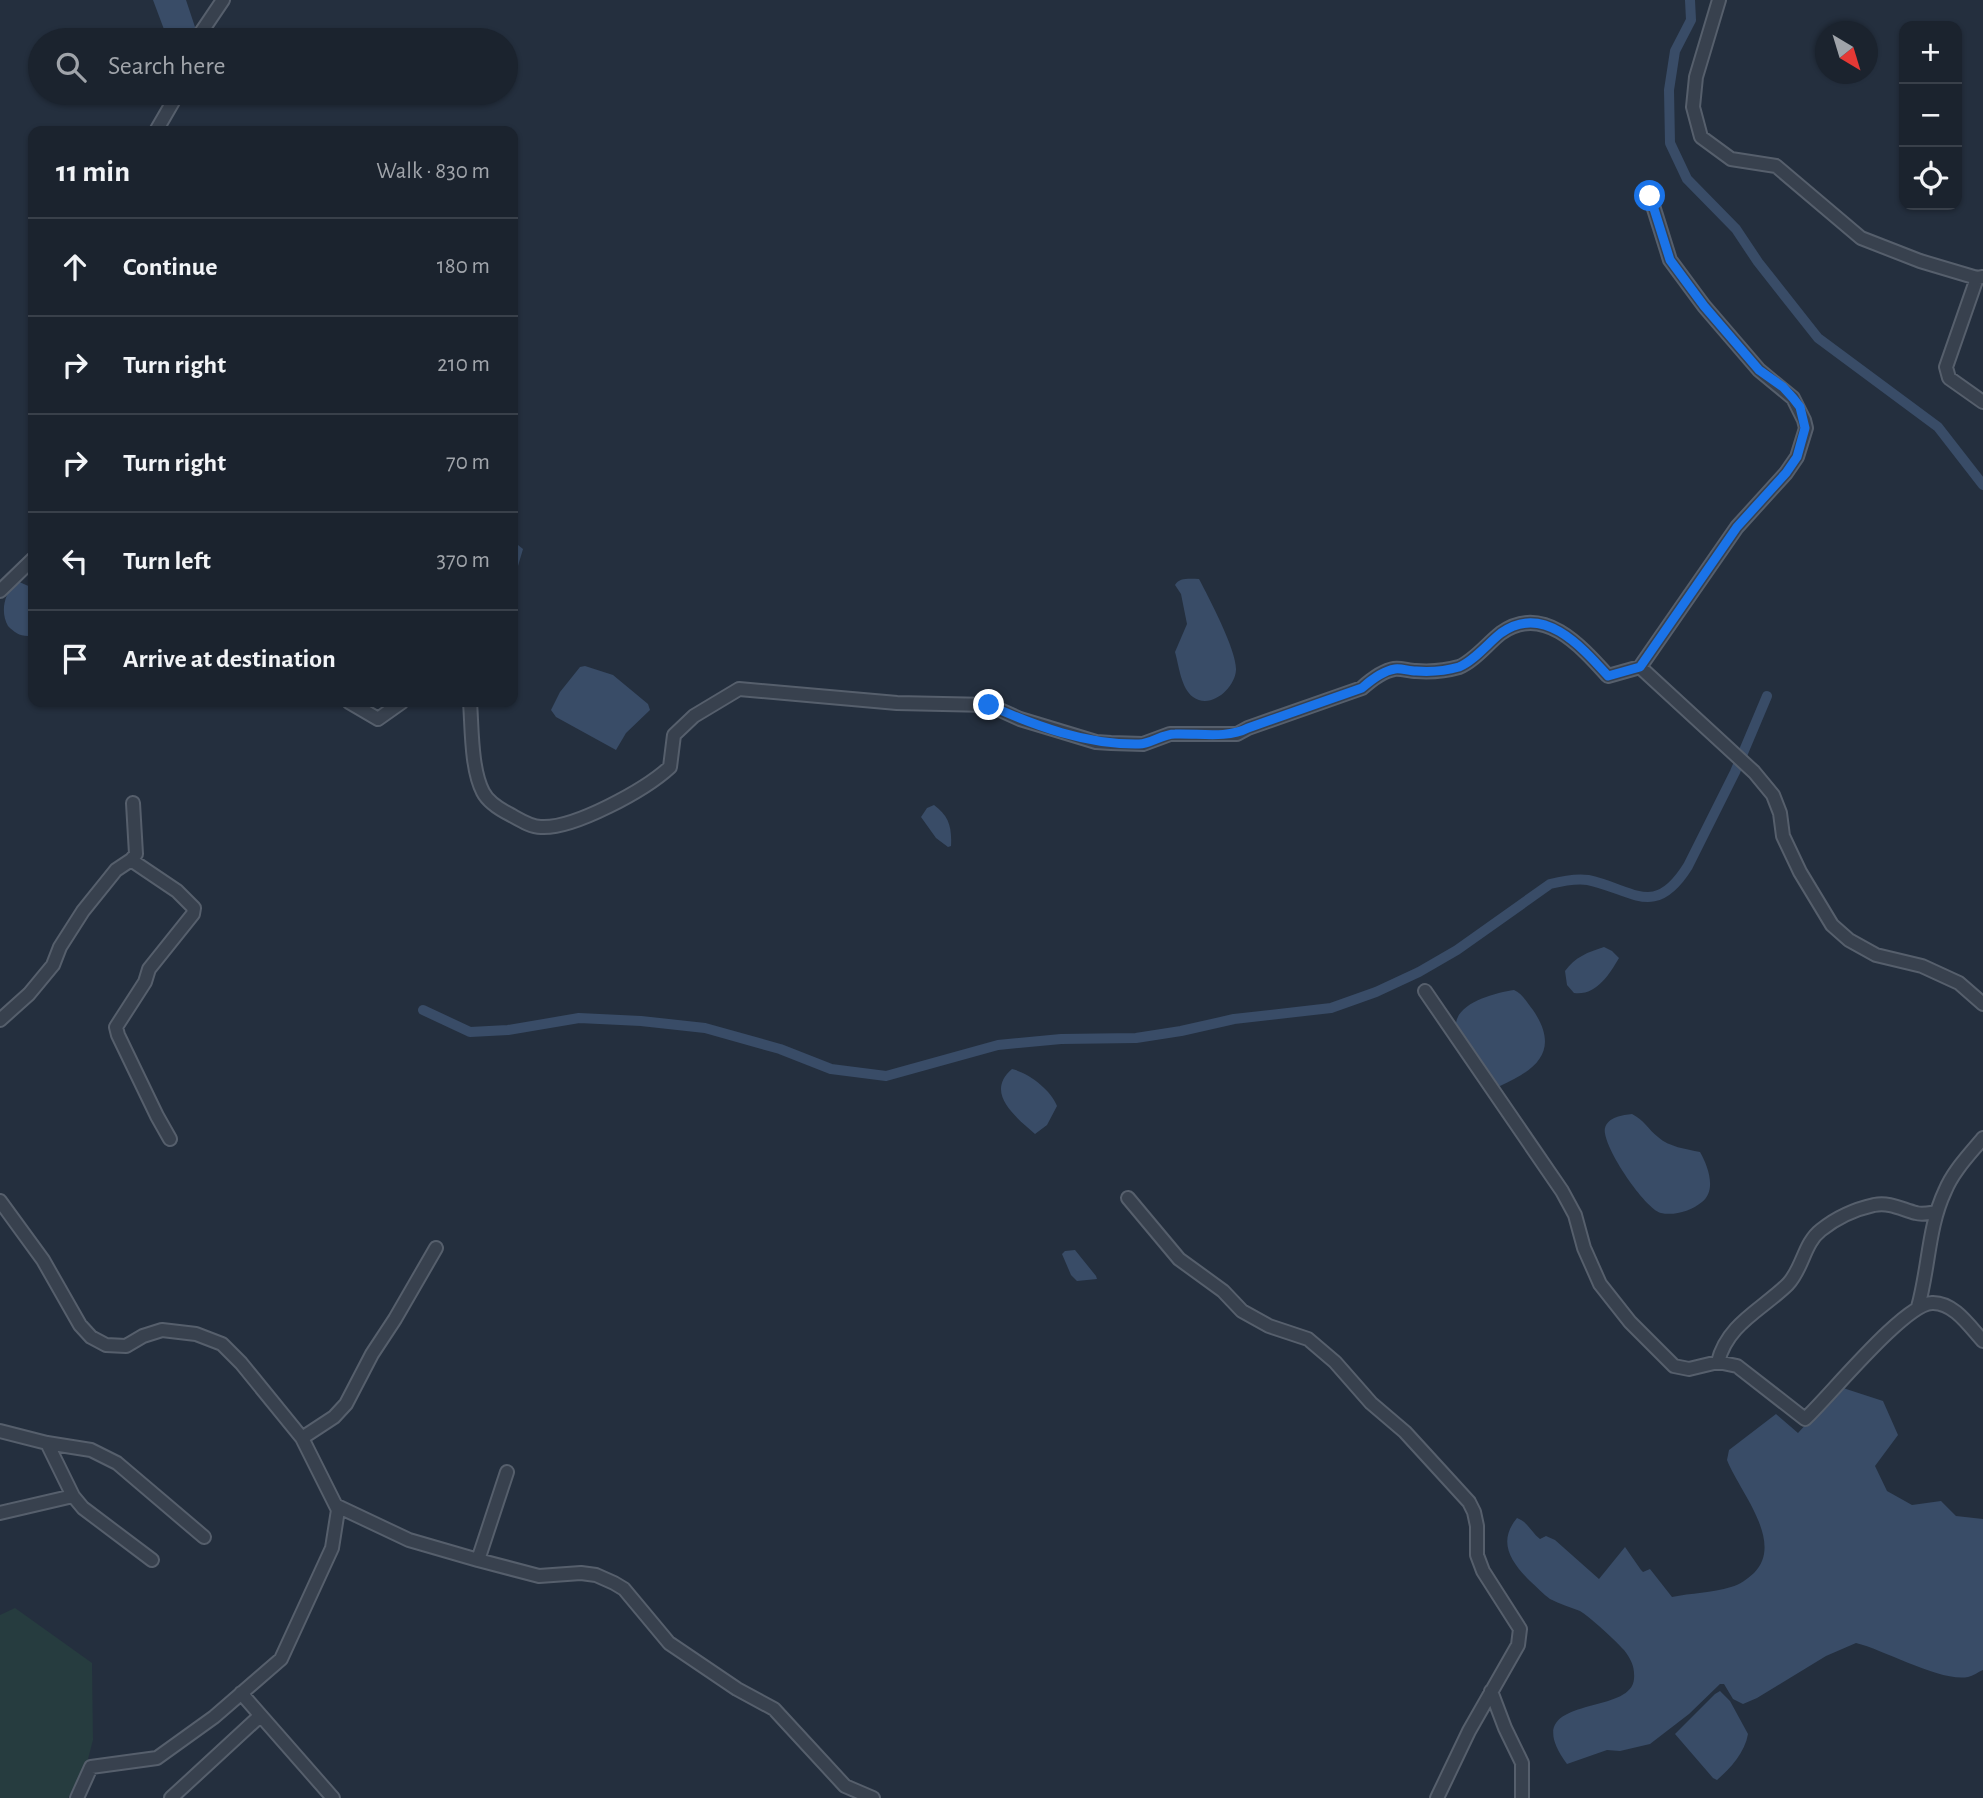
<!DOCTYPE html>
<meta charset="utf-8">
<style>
:root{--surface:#1b232e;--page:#282f3a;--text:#f1f3f6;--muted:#a0a4aa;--line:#39404a}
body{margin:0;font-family:"Alegreya Sans",sans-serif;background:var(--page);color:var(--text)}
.controls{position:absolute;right:21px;top:21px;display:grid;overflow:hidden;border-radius:14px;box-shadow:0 2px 5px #0004}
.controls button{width:63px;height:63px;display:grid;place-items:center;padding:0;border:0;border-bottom:2px solid var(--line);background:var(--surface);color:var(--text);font:35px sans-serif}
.compass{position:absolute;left:1815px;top:21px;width:63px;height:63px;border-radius:50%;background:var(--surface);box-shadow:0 2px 5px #0004;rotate:142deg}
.stop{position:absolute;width:21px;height:21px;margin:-16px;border:5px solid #1a73e8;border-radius:50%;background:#fff}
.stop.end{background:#1a73e8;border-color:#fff;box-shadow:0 2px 7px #0008}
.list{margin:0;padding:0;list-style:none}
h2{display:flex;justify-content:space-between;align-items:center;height:91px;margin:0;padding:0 28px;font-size:30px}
h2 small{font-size:23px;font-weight:400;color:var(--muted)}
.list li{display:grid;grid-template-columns:46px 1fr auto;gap:21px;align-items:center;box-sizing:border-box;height:98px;padding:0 28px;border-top:2px solid var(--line)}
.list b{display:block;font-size:26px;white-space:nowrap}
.list em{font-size:23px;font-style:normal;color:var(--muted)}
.icon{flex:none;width:38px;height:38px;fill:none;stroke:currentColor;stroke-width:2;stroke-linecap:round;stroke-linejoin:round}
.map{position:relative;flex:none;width:1983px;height:1798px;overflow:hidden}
.search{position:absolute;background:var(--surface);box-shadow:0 2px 5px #0004;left:28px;top:28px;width:490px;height:77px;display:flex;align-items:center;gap:18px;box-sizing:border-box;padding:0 24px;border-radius:38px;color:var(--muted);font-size:26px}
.panel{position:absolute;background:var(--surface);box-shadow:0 2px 5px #0004;left:28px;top:126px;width:490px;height:581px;border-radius:14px}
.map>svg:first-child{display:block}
.green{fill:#263c3f}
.water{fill:#394c67}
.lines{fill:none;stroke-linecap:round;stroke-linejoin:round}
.canal{stroke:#394c67;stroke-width:10}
.minor-casing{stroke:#565f6c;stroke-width:16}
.minor{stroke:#38414e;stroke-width:12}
.route{stroke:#1a73e8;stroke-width:9}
</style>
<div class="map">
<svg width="1983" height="1798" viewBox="0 0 1983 1798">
<rect width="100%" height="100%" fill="#242f3e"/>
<!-- green -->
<path class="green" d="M15,1608L92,1663L93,1740L88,1759L68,1798H0V1615Z"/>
<!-- water -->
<path class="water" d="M153,0H186L196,30L189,40H168Z
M513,541L523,549L513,583Z
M1199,579C1209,598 1237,651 1236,670C1235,688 1211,710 1193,697C1181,688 1179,666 1175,652L1187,624L1181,594L1175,585C1179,577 1191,579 1199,579Z
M17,581L33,588V631L28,636C19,636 14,632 8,626C0,612 4,593 17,581Z
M585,666L613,675L648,704L650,710L626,733L616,750L556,717L551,710L560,692L580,667Z
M934,805C949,816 952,827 951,846L948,847L936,838L921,817L927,808Z
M1604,947L1612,951L1619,958C1609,975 1596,996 1574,993L1567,985L1565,971C1575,957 1588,952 1604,947Z
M1514,990C1523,994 1527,1003 1533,1010C1560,1050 1538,1069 1500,1086L1494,1084L1456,1023C1459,1002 1495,993 1514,990Z
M1012,1069C1029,1073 1051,1090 1057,1106L1047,1125L1035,1134C1016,1117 984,1093 1012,1069Z
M1632,1114C1644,1120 1648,1129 1658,1137C1669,1147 1686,1149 1700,1152C1708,1166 1717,1190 1702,1202C1691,1211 1674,1216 1661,1213C1644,1208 1601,1144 1605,1128C1608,1117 1623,1115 1632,1114Z
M1075,1250L1096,1276L1097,1279L1077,1281L1071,1275L1062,1254L1065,1251Z
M1840,1387L1883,1401L1898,1435L1875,1466L1887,1491L1912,1505L1941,1501L1956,1516L1983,1519V1670C1978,1672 1973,1676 1968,1677C1940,1682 1885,1650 1856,1643L1826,1656L1757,1698L1743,1704L1733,1699L1724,1684H1720L1689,1714L1650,1744L1620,1751L1607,1750L1567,1764C1514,1692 1631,1718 1634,1679C1635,1667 1631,1659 1624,1650C1616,1641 1589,1616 1580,1611C1570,1607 1560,1604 1550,1599C1543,1594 1537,1587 1530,1581C1511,1562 1497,1542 1517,1518C1528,1522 1531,1532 1540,1539L1546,1536L1555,1540L1599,1579L1625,1547L1641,1570L1643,1572L1650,1569L1672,1597C1691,1593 1712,1593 1731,1587C1740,1585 1747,1579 1754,1573C1785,1542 1739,1491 1727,1460L1729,1450L1776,1414L1798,1433Z
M1720,1691L1730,1701L1748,1734C1745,1752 1731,1768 1717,1780L1713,1778L1675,1734L1715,1694Z"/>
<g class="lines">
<!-- canal -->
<path class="canal" d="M1690,0L1691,20L1675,51L1669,90L1670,143L1687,179L1736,229L1758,262L1818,338L1938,427L1983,485
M423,1010L470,1032L508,1030L579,1018L641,1021L705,1028L780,1049L831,1069L886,1076L998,1045L1061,1039L1136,1038L1181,1031L1234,1019L1331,1008L1376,992L1419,972L1457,950L1550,884C1562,881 1575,878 1588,880C1634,890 1655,919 1688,866L1735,772L1767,696"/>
<!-- minor casing -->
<g class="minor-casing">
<path id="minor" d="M1719,0L1696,77L1693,107L1701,137L1731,159L1776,166L1861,238L1920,261L1977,278L1983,277
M196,40L223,0
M156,131L178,93
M1977,278L1946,367L1949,378L1983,402
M0,591L33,559
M1640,667L1754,772L1773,795L1780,813L1783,836L1800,872L1832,925L1849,940L1876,955L1922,966L1959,983L1983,1004
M349,702L378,719L402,702
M470,702C472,728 471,769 483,792C488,802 501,810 511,815C520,820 531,827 541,827C574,829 645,790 670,767L674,735L694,716L739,689L897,703L989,705L1020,719L1096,742L1111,743L1143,744L1170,734H1237L1248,728L1362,688C1371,680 1382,671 1394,669C1401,668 1409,671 1416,671C1430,672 1445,671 1459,667C1474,661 1488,643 1501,633C1543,603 1581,646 1608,676L1640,667L1737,527L1786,473L1797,457L1806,428L1804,420L1793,398L1759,370L1704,306L1670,260L1650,196
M131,860L177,891L194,908L193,914L149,969L145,982L116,1027L118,1035L157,1116L170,1139
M1425,991L1562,1191L1575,1215L1584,1248L1600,1284L1630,1322L1674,1366L1689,1369L1718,1362L1737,1366L1805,1419C1829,1397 1904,1304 1932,1303C1954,1302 1970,1327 1983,1341
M0,1020L29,994L53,965L60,947L83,911L116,870L131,860L136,854L133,803
M1128,1198L1179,1259L1223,1291L1242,1311L1269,1326L1308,1339L1335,1362L1371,1403L1405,1432L1469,1502L1474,1512L1477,1526V1555L1483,1571L1520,1629L1518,1645L1469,1731L1437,1798
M0,1201L43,1260L80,1325L91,1337L106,1345L126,1346L143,1336L162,1330L196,1334L222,1344L241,1363L302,1438L338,1510L332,1548L281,1659L214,1717L157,1758L91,1767L77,1798
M1918,1307C1929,1268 1928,1227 1945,1191C1953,1171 1970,1154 1983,1138
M1718,1362C1727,1324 1763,1309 1788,1284C1803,1268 1804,1243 1821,1230C1836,1218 1856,1209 1874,1205C1890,1202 1901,1209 1916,1213C1922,1215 1930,1213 1937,1212
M0,1431L47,1443L91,1450L117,1463L204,1537
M302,1438L334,1417L346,1404L372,1354L395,1319L436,1248
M47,1443L73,1496L83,1508L152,1560
M337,1506L409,1540L478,1560L539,1576L581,1573L596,1575L614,1583L624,1589L669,1643L737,1689L774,1709L845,1786L873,1798
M0,1513L73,1496
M478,1560L507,1472
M1491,1691L1505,1728L1522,1763V1798
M241,1693L333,1798
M171,1798L260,1716"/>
</g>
<!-- minor -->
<use href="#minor" class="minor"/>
</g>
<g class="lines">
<!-- route -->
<path class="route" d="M989,705C1035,726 1087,745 1139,744C1151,744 1162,734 1175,734C1198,733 1227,739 1248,728L1362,688C1371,680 1382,671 1395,669C1401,668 1409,671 1416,671C1430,672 1445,671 1459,667C1474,661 1488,643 1501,633C1543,603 1581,646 1608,676L1640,667L1737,527L1786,473L1797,457L1805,428L1800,407L1793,398L1783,387L1759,370L1704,306L1670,260L1650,196"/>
</g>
</svg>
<div class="controls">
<button>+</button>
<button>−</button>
<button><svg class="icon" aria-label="locate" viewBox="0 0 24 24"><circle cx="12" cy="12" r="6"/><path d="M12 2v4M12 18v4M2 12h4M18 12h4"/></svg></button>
</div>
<svg class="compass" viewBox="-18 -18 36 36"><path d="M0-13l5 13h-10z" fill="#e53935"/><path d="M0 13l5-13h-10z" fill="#a0a4aa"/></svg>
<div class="stop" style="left:1650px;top:196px"></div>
<div class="stop end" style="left:989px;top:705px"></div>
<div class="search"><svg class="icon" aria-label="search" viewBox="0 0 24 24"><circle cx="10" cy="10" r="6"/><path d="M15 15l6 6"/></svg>Search here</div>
<section class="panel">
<h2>11 min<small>Walk · 830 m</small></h2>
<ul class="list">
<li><svg class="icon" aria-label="ahead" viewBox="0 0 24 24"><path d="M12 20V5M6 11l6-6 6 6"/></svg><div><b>Continue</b></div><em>180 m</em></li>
<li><svg class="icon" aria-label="right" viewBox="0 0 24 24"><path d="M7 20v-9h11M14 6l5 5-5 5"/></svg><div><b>Turn right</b></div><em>210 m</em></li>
<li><svg class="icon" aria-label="right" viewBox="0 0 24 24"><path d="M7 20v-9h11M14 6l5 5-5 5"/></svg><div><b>Turn right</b></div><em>70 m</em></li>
<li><svg class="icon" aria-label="left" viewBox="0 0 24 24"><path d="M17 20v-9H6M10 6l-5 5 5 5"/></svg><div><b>Turn left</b></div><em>370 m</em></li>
<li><svg class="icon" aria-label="arrive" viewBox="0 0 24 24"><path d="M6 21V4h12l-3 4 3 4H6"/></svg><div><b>Arrive at destination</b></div></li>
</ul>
</section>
</div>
